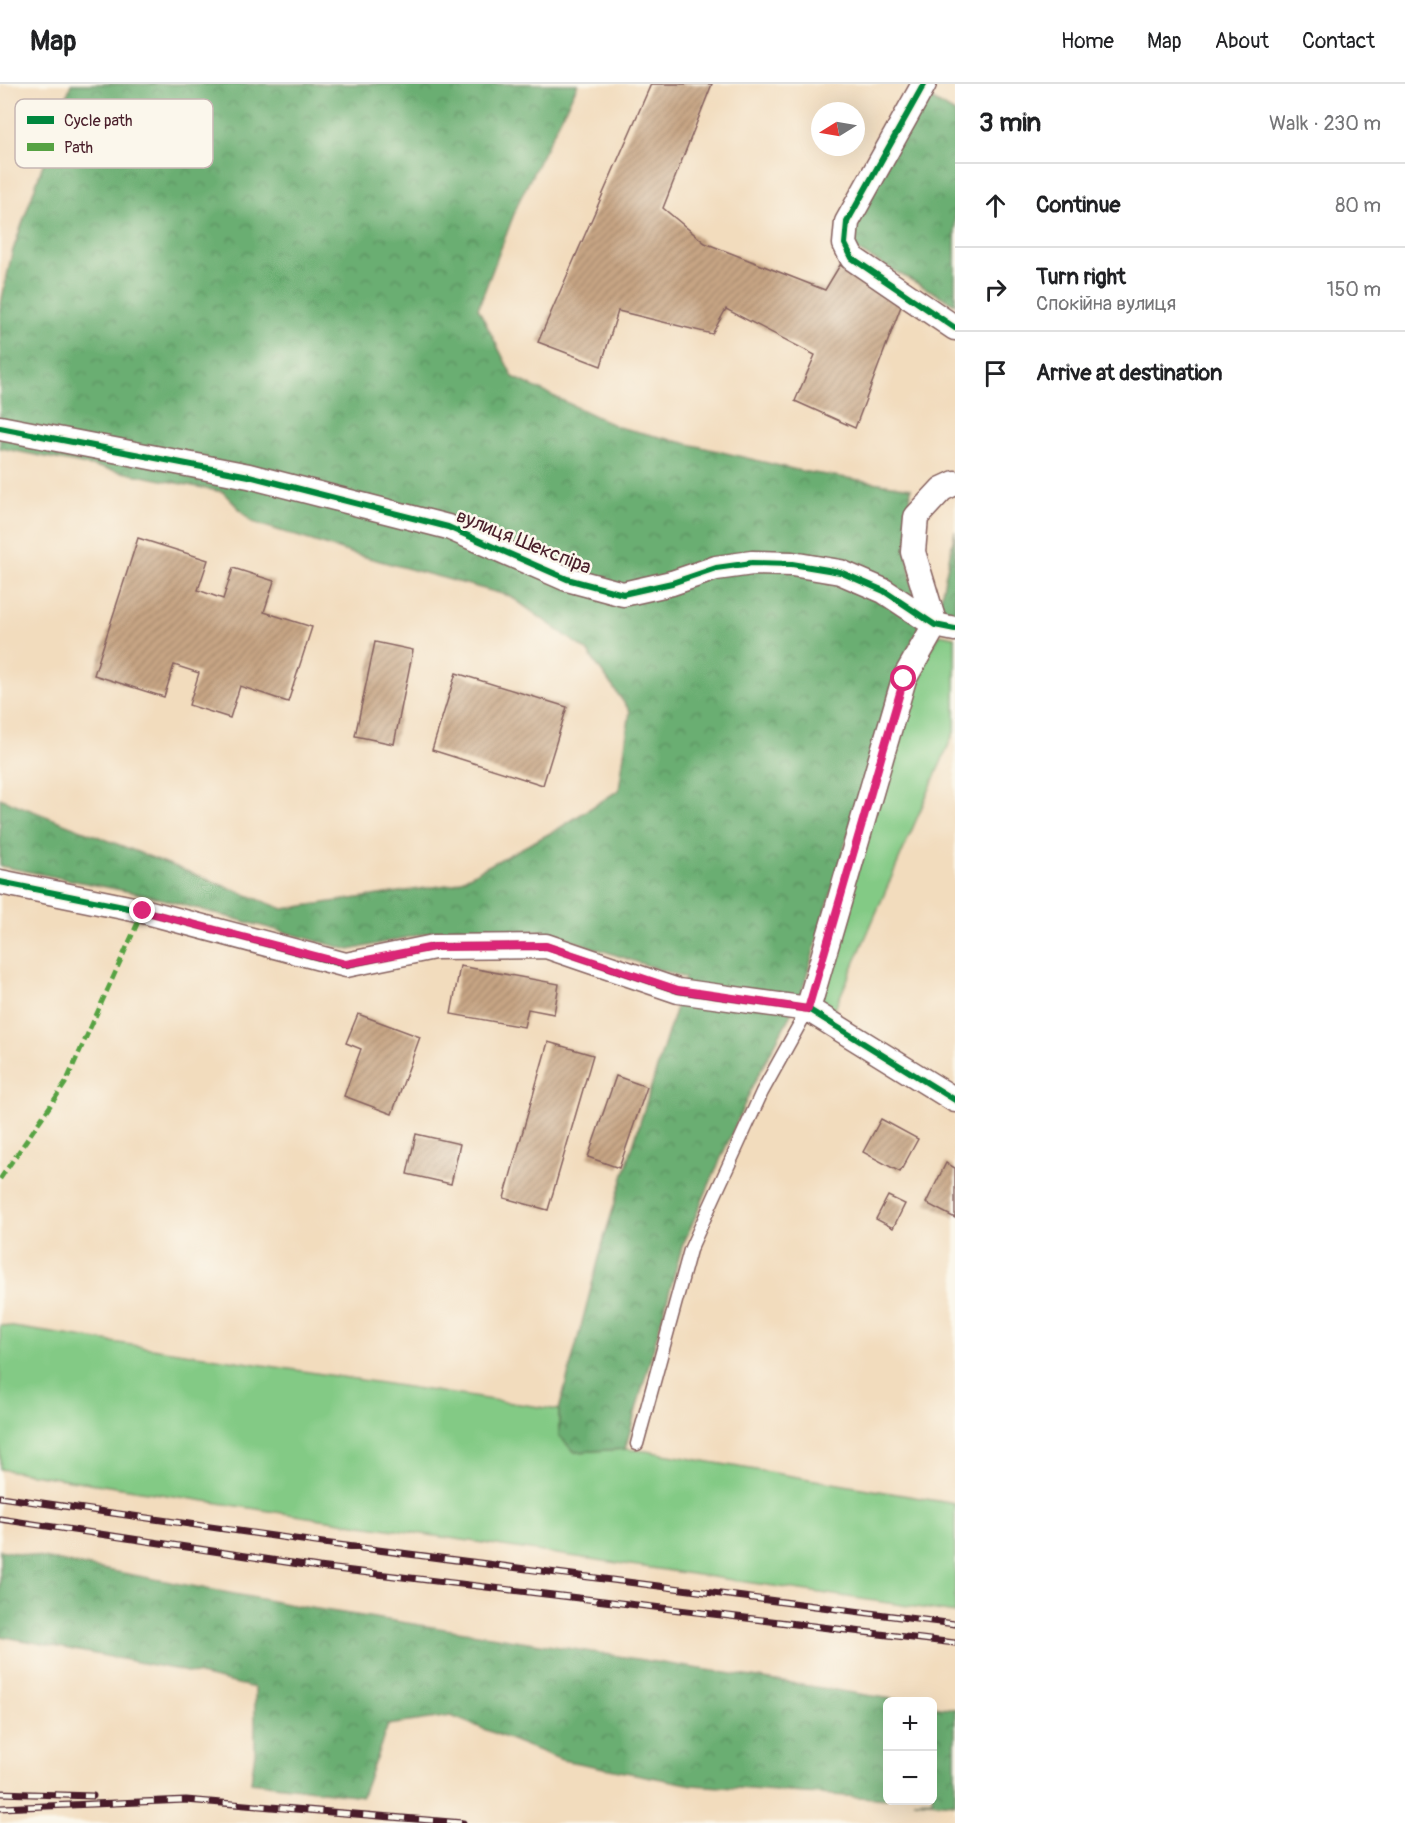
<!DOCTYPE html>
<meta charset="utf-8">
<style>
:root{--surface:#fff;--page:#f2f2f2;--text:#202124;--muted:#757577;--line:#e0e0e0}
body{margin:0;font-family:Pangolin,sans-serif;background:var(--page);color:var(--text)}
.controls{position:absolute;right:18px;bottom:18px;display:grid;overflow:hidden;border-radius:9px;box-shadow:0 6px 24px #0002}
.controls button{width:54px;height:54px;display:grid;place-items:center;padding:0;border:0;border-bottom:2px solid var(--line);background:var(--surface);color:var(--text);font:30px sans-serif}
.compass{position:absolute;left:811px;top:18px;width:54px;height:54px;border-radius:50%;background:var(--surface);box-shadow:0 6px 24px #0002;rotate:259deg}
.stop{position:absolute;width:18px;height:18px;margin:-14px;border:4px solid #db2777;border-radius:50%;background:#fff}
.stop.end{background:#db2777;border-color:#fff;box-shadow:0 2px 6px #0008}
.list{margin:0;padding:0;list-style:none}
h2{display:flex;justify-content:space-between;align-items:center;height:78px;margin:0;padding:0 24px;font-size:26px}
h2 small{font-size:20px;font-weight:400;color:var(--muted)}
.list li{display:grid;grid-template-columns:39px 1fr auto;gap:18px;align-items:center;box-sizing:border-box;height:84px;padding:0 24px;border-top:2px solid var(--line)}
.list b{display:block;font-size:22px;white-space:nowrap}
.list p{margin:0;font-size:20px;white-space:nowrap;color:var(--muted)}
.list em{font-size:20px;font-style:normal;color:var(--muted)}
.icon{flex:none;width:33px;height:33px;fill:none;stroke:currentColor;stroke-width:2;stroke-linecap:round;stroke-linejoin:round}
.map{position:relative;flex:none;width:955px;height:1739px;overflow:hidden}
header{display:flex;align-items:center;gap:36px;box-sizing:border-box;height:84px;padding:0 30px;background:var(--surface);border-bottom:2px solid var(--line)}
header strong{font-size:28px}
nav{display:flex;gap:33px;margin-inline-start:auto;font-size:21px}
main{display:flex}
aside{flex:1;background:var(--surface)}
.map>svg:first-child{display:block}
.green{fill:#83ca85;stroke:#667458;stroke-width:1.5}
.forest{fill:url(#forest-crowns);stroke:#5a664e;stroke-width:1.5}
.building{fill:url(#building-hatch)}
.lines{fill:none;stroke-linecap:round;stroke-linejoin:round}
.service-casing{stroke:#85615e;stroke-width:15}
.minor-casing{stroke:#85615e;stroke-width:27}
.service{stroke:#fff;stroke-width:12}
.minor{stroke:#fff;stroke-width:24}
.rail-casing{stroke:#4a1f2b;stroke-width:7}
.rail{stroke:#fbf7ec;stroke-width:4.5;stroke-dasharray:14;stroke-linecap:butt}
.quiet{stroke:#56a243;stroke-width:4.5;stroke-dasharray:9 4.5;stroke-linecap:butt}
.cycleway-casing{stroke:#fbf7ec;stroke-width:10}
.cycleway{stroke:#00873e;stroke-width:6}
.route{stroke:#db2777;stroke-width:8}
.labels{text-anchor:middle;stroke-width:5;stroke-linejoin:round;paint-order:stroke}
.street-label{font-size:20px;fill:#4a1f2b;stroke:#fbf7ec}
.key{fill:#fbf7ec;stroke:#c6b6b2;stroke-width:1.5}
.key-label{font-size:16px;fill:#4a1f2b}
</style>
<header>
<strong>Map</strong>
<nav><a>Home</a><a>Map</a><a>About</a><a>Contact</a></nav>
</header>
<main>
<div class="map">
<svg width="955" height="1739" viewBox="0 0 955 1739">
<defs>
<pattern id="forest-crowns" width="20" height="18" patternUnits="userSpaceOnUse" patternTransform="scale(1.5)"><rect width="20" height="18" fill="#6aae72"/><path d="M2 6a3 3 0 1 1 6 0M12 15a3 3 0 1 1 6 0" fill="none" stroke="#598d5e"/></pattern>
<pattern id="building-hatch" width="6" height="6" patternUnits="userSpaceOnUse" patternTransform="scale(1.5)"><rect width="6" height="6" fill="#c7a584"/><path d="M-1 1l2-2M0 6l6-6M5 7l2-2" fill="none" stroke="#a4866c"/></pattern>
</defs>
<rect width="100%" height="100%" fill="#fbf7ec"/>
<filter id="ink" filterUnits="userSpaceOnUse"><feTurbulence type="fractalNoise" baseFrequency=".0167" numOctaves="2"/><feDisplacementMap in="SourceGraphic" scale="12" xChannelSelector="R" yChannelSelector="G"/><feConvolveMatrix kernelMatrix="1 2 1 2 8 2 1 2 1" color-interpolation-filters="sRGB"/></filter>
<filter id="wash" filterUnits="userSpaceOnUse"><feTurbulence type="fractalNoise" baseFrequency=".008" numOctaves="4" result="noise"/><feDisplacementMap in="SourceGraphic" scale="24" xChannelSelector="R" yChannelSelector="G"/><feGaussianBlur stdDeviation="1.35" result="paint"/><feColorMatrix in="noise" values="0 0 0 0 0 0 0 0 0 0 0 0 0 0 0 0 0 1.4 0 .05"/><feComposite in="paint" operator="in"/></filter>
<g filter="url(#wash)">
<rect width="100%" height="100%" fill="#f2dcbd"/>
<!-- green -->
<path class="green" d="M940,550L955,553V646L833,929L818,920L912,598Z
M0,1241L559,1326V1352L575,1368L625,1365L646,1367L955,1420V1529L321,1435L0,1385Z"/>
<!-- forest -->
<path class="forest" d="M71,0H578L519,117L478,224L513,293L618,343L801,387L911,404L907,468L919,543L895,591L801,911L753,1001L682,1163L625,1365L575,1368L559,1352V1326L605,1151L685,894L544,847L432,848L350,866L151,812L0,782V714L283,825L454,800L558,745L619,706L630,627L587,567L510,512L354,470L252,438L223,408L0,364V224L12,169Z
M919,8L955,29V220L845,160Z
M955,447V545L935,541Z
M0,1466L298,1522L905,1617L888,1618L887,1715L693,1701L562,1676L451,1632L388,1641L362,1712L251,1698L255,1668V1604L174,1585L0,1552Z
M933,1622L955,1625V1720L913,1717L932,1716Z"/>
<g id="blocks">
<!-- building -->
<path class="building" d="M651,0H712L663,124L705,159L825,206L840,181L903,217L855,344L795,317L815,271L726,225L712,250L618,227L601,282L538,258Z
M138,454L208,476L198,506L223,515L233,484L274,497L264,528L312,543L288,618L240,602L230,634L189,621L199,589L174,581L164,613L94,591Z
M375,558L413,566L394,660L355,652Z
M456,589L567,623L543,701L432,666Z
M460,882L559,900L554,930L528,925L524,943L451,930Z
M358,930L420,953L392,1030L344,1012L361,965L346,959Z
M548,958L593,971L548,1126L504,1114Z
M616,992L647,1003L619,1084L588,1073Z
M881,1035L918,1055L900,1088L863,1068Z
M416,1050L460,1060L451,1100L407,1090Z
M946,1079L955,1084V1134L926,1119Z
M888,1112L905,1120L893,1144L876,1135Z"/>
</g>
</g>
<g filter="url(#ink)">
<use href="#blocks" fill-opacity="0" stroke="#85615e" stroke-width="1.5"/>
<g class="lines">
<!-- service casing -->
<g class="service-casing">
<path id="service" d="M637,1360L690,1166L762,1008L808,925"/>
</g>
<!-- minor casing -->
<g class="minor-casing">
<path id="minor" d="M924,0L847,138L845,160L852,174L955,244
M0,344L249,392L448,443L567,495L623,510L672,499L716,484L752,479L792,480L840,488L884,507L935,541L955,545
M0,798L143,827L346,881L434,863L546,862L678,907L808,925L955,1016
M808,925L904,595L935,541L913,468L916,433L942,405L955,399"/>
</g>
<!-- service -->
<use href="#service" class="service"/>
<!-- minor -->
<use href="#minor" class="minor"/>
<!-- rail casing -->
<g class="rail-casing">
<path id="rail" d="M0,1413L323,1459L955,1540
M0,1435L319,1483L955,1559
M0,1709L93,1712
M0,1724L186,1716L463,1739"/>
</g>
<!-- rail -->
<use href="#rail" class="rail"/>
<!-- quiet -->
<path class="quiet" d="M0,1095L65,1000L143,827"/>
<!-- cycleway casing -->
<g class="cycleway-casing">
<path id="cycleway" d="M924,0L847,138L845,160L852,174L955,244
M0,344L249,392L448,443L567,495L623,510L672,499L716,484L752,479L792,480L840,488L884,507L935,541L955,545
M0,798L143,827L346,881L434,863L546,862L678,907L808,925L955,1016"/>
</g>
<!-- cycleway -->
<use href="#cycleway" class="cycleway"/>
</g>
</g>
<g class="lines" filter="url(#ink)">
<!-- route -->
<path class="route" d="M143,827L346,880L434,863L546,862L678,906L808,925L904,595"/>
</g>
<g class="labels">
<!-- street labels -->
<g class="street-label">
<text transform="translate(524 457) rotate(22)" y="7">вулиця Шекспіра</text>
</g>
</g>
<!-- legend -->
<rect x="15" y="15" width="198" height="69" rx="9" class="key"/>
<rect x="27" y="32" width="27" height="8" fill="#00873e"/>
<rect x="27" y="59" width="27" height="8" fill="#56a243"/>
<g class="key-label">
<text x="64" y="42">Cycle path</text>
<text x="64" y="69">Path</text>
</g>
</svg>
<div class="controls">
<button>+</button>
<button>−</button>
</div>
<svg class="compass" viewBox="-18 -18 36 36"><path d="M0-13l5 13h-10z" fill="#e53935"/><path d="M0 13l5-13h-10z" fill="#757577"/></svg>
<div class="stop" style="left:904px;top:595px"></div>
<div class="stop end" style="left:143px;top:827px"></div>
</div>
<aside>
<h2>3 min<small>Walk · 230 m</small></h2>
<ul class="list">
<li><svg class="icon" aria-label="ahead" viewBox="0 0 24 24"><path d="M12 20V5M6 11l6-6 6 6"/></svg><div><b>Continue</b></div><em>80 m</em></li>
<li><svg class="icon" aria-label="right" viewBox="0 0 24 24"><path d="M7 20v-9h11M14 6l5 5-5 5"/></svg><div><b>Turn right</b><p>Спокійна вулиця</p></div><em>150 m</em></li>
<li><svg class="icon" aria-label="arrive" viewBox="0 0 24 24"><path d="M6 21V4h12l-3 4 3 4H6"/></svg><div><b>Arrive at destination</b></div></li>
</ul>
</aside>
</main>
